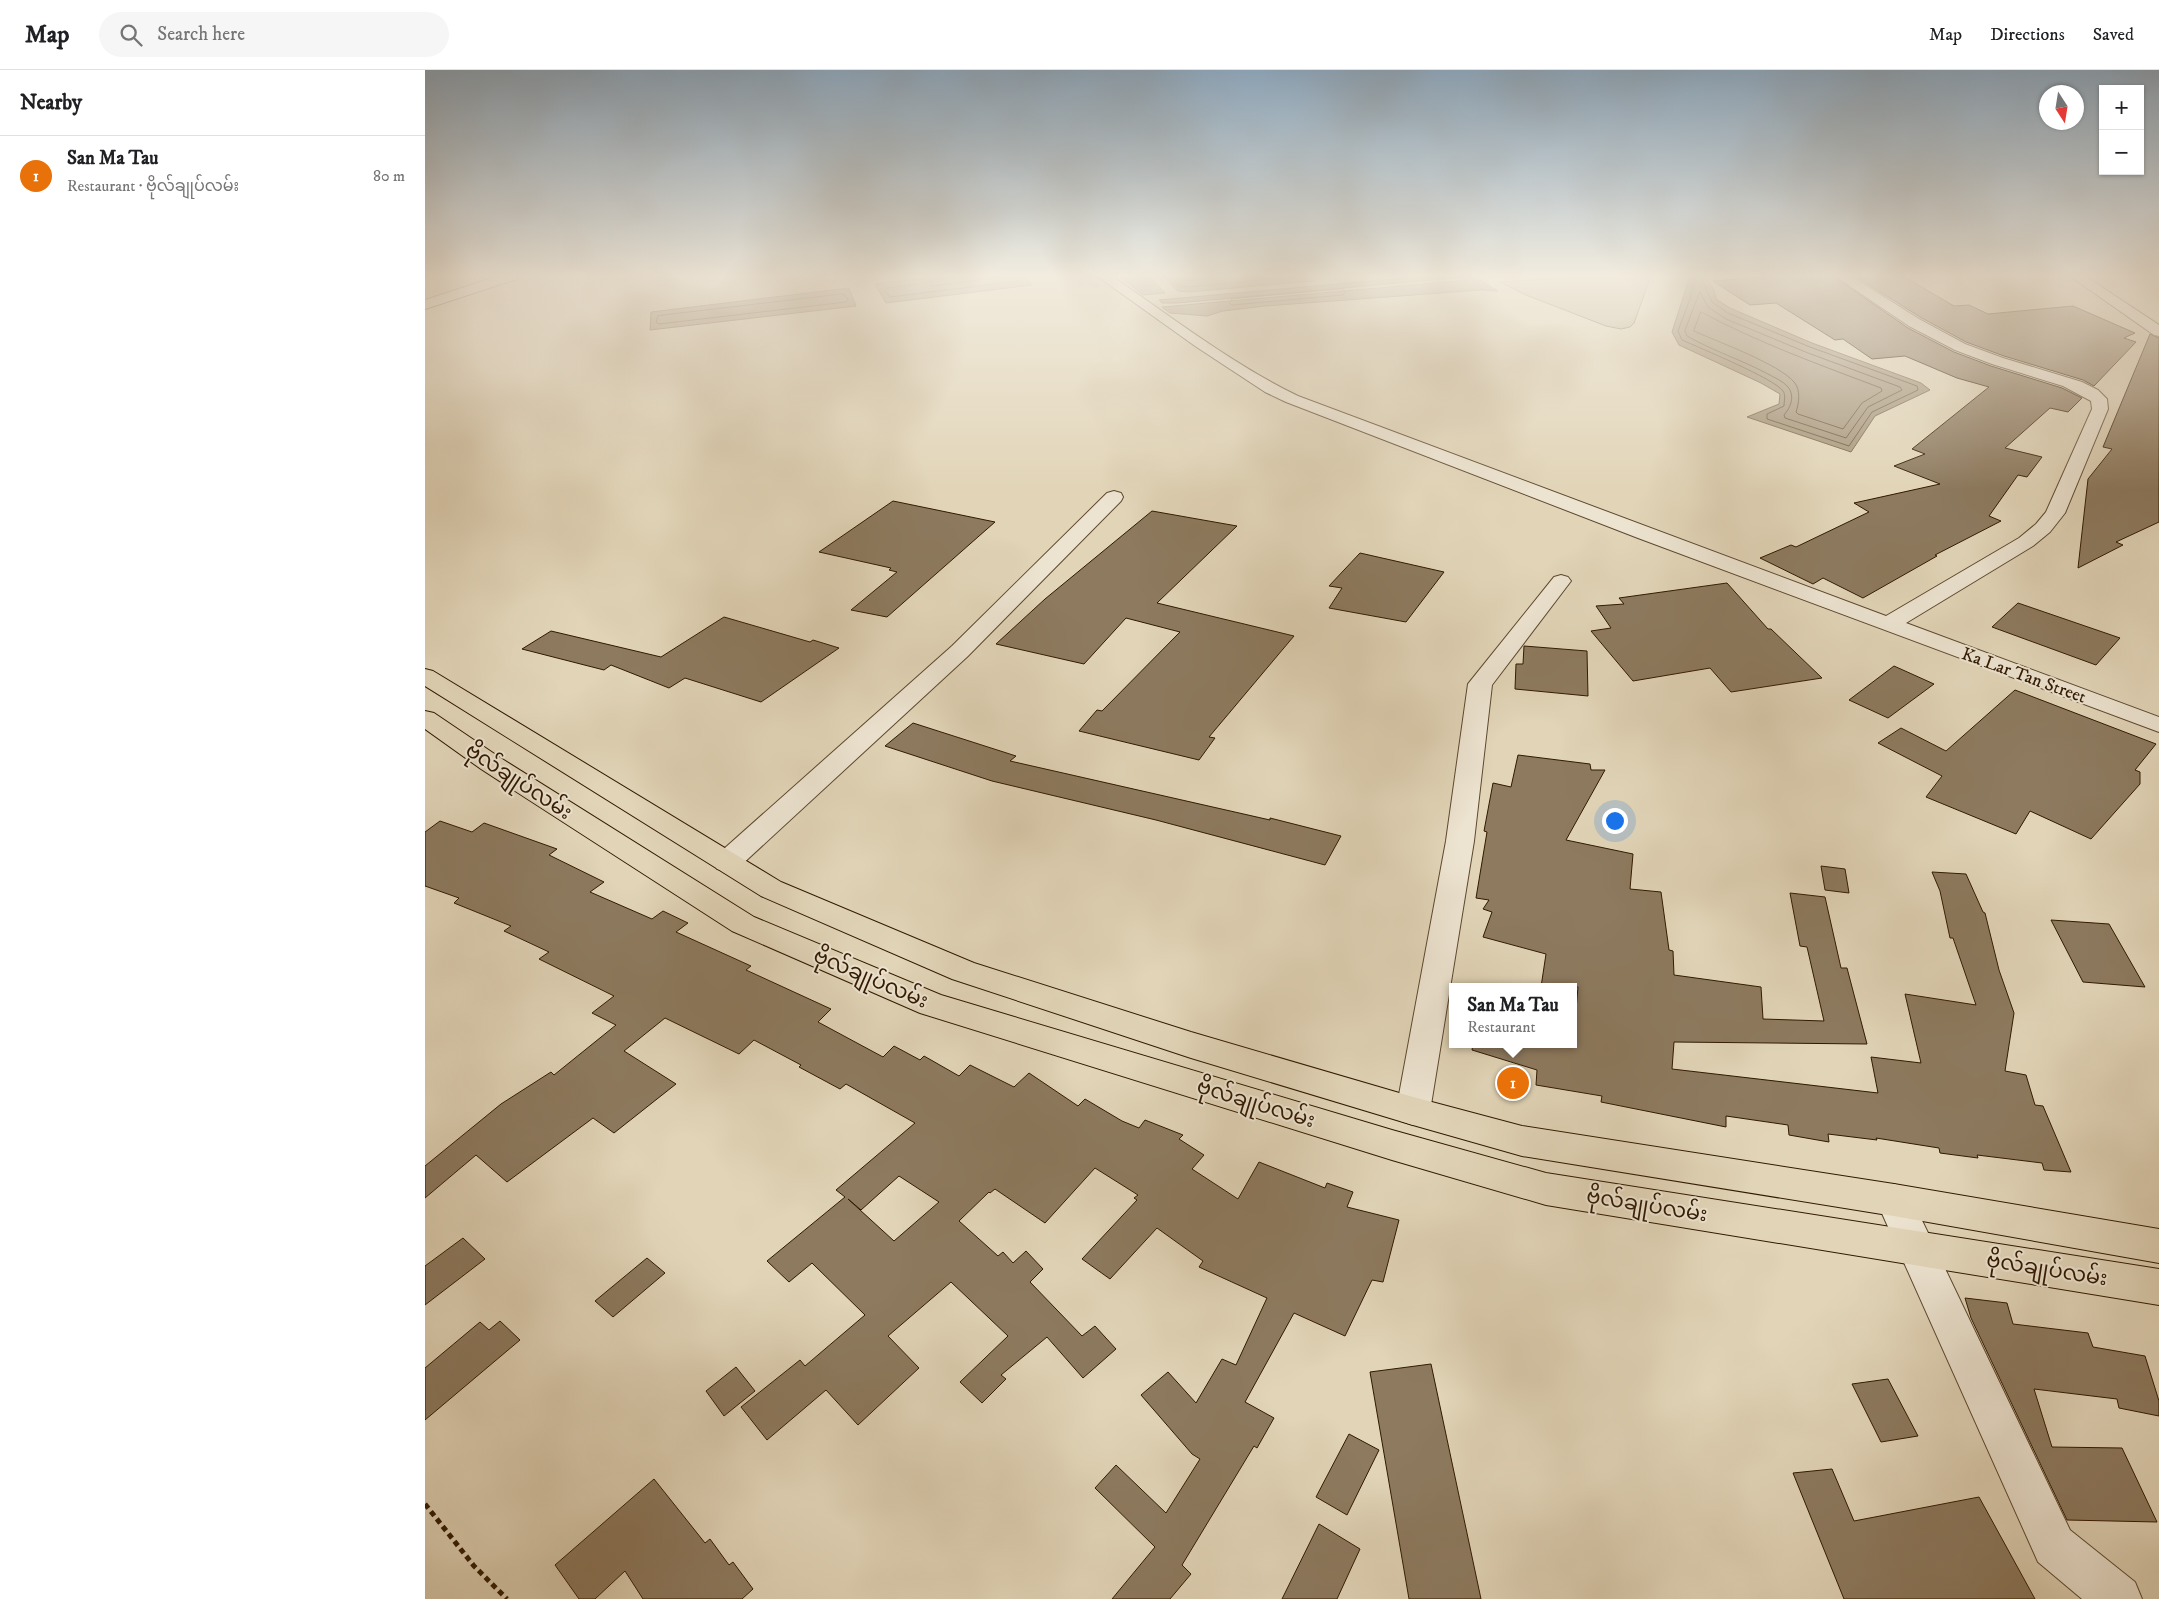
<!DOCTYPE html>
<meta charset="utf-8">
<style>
:root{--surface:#fff;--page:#f6f6f6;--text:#202124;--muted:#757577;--line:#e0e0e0;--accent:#8f2418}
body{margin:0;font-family:"IM FELL DW Pica","Noto Sans Myanmar",serif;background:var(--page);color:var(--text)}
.controls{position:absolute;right:15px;top:15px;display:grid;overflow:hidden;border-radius:0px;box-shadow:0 1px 4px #0004}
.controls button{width:45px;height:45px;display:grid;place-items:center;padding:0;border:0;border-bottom:1px solid var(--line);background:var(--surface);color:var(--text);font:25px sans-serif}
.compass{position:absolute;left:1614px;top:15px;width:45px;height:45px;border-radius:50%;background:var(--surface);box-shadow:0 1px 4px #0004;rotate:168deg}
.you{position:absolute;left:1189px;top:750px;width:18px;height:18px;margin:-12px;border:4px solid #fff;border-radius:50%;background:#1a73e8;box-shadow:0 0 0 8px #1a73e833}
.badge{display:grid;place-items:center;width:32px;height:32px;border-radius:50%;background:var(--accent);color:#fff;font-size:16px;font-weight:700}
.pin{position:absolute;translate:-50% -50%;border:2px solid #fff;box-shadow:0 1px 5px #0006}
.popup{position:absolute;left:1024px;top:913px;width:128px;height:65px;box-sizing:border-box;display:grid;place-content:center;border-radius:0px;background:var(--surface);filter:drop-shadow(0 1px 4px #0005);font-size:16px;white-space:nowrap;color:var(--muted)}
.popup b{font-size:19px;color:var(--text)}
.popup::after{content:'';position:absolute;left:50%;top:100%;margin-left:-10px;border:10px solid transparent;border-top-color:var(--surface)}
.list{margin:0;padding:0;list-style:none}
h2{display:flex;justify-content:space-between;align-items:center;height:65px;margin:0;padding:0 20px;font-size:21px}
h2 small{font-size:16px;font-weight:400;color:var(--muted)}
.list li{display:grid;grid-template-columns:32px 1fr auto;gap:15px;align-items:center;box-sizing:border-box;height:80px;padding:0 20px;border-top:1px solid var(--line)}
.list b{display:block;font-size:19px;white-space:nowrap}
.list p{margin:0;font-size:16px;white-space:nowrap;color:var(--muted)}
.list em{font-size:16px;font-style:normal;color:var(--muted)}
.icon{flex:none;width:28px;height:28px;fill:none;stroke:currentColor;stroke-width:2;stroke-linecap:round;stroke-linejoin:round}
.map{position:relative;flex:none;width:1734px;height:1529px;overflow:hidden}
header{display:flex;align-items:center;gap:30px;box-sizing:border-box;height:70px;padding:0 25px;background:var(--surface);border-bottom:1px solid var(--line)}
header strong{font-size:24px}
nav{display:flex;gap:28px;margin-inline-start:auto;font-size:18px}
.search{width:350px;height:45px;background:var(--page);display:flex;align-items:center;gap:12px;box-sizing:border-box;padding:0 18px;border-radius:28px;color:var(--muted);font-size:19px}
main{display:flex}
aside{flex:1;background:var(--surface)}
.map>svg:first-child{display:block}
.green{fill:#c3b498;stroke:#7a664c}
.water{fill:#a59479;stroke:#776349}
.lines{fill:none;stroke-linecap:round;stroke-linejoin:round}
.shore{stroke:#6b563c;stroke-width:1}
.building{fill:#8d7a5f;stroke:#311900;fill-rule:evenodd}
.minor-casing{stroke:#5d482e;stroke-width:2}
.major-casing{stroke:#311900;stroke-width:2}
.path{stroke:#311900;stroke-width:5;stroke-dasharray:5.5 4;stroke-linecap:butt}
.minor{fill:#ece3d0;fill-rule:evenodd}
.major{fill:#e1d4b7;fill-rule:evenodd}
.labels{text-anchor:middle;stroke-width:4;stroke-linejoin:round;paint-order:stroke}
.street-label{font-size:18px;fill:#311900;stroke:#ece3d0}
.near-street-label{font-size:21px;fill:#311900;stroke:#ece3d0}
</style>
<header>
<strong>Map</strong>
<div class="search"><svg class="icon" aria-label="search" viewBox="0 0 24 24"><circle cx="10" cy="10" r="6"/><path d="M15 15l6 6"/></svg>Search here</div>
<nav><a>Map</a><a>Directions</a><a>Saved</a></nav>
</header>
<main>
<aside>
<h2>Nearby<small></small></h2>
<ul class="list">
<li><span class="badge" style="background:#e8710a">1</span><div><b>San Ma Tau</b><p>Restaurant · ဗိုလ်ချုပ်လမ်း</p></div><em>80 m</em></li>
</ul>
</aside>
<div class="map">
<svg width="1734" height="1529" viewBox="0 0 1734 1529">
<rect width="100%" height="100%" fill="#e1d4b7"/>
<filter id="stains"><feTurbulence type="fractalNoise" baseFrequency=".004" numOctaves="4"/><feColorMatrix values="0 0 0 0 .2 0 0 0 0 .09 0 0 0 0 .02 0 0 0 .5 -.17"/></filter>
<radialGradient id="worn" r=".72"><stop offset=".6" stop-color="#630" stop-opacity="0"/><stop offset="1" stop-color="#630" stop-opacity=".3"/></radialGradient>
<!-- green -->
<path class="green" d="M1144,206H1226L1209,253L1205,257L1196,259L1181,256L1101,225L1075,212L1141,208Z"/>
<!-- water -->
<path class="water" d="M514,206H599L607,215L461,233L450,214Z
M694,206H724L740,223L718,225Z
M738,206H883L888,211L763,222L753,221Z
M1001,206H1048L1073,221L1056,220L840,236L798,241L782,246L745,243L737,237L1044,210L1040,207L752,233H737L734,230Z
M1265,206H1279L1289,220L1291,229L1305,238L1387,273L1496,313L1505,320L1450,346L1426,382L1322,347L1354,334L1355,324L1336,313L1254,275L1247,262Z
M424,218L431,236L225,260L226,242Z"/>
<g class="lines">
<!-- shore -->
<path class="shore" d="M500,206L496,214L462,218L460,221L465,227L594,211L596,206
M506,206L505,214L507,216L584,206
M745,206L755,216L763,217L879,206
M754,206L758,210L763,211L809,206
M1270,206L1265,229L1253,261L1257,270C1275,278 1350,309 1358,321C1361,325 1359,331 1359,336L1342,344V349L1424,376L1447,342L1493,320L1492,316L1385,277L1303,243L1287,232L1275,206
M917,219L920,222L918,225L807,235L804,233L807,229Z
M1275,222L1283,237L1301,249L1383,283L1475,317L1477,320L1443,337L1421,368L1360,348L1359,345C1366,337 1370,326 1363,317C1358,311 1350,308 1343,304C1317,290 1288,281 1262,266L1260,261Z
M419,224L423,229L421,232L234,254L231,252L233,246Z
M1276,242C1334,273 1395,295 1456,318L1457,321L1437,333L1418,359L1373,344L1371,342C1374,333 1376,320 1369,312C1354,294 1293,272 1269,261Z"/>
</g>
<!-- building -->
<path class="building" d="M1352,206H1408L1483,258L1529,282L1566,296L1637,318L1657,328L1643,342L1625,338L1580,378L1617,387L1602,407L1593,405L1564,446L1576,451L1510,485L1512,486L1438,528L1398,508L1388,514L1335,488L1366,475L1371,477L1444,442L1429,433L1515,414L1469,396L1500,384L1487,379L1564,317L1532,308L1480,286L1447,289L1418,269L1410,270L1351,233L1325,235L1288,211Z
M1430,206H1478L1529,236L1544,235L1563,244L1648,236L1710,263L1699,268L1711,272L1669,316L1658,310L1579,286L1541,272L1495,247Z
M1725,264L1734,268V452L1691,472L1698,475L1653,498L1663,409L1687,379L1678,377Z
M468,431L570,452L462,547L426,540L472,502L464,500L466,498L394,482Z
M727,441L812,456L732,533L869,566L784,667L790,668L774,690L654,661L672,640L677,641L755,562L701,548L659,594L571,574L620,529Z
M935,483L1019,502L981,552L904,538L917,518L904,516Z
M1302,513L1343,559H1346L1397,608L1306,622L1285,598L1208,611L1166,561L1186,558L1171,536L1199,534L1194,528Z
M1593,533L1695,568L1671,595L1567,557Z
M299,547L385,572L388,570L414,578L336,632L260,608L244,618L186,595L179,600L97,579L126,561L236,587Z
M1099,576L1162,581L1163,626L1090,619L1091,594H1098Z
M1469,596L1509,614L1463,648L1424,630Z
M1590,620L1731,674L1710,700L1715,702V714L1666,769L1605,741L1591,764L1501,727L1517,706L1453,673L1476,658L1521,681Z
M488,653L591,686L585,691L845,750V748L916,766L900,795L731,750L567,711L460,676Z
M1093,685L1165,694L1166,700H1180L1141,770L1208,784L1205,819L1236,822L1244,880L1248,881L1249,905L1336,917L1338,949L1399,951L1382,877L1375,876L1365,823L1400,827L1416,898H1422L1442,974L1249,972L1247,999L1453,1023L1446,987L1496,993L1480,924L1551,935L1528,868H1525L1515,821L1507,802L1541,804L1558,842L1560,843L1574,900L1589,943L1580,1001L1601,1005L1610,1035L1618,1036L1646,1102L1619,1100L1617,1093L1552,1085L1553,1088L1515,1083L1514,1078L1451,1068L1452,1070L1403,1064L1404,1072L1364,1065L1363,1055L1301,1046V1057L1176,1032L1177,1026L1111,1015L1112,1000L1047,980L1048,974H1148L1153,917H1116L1121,884L1058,867L1067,842L1058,839L1064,830L1051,828L1062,762L1059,761L1068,713L1086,717Z
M15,751L47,762L59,753L132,779L124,785L179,812L165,822L227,849L238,841L263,853L251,862L326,896L321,900L406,939L393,952L458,987L469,976L495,990L499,986L534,1006L545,995L589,1017L604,1003L653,1036L660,1029L697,1051L714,1058L720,1050L758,1065L754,1069L779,1085L767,1099L813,1129L834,1092L900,1118L902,1113L928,1122L922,1137L974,1150L958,1212L947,1210L920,1266L869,1243L820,1332L849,1348L832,1378L829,1376L757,1495L766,1504L745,1529H687L730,1477L670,1418L691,1395L741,1443L775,1389L767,1384L716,1325L743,1302L771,1333L797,1289L811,1295L842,1228L774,1197L778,1191L732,1158L685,1209L657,1189L712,1130L709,1128L713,1125L670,1098L620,1153L570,1119L565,1123L564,1122L534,1151L573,1186L578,1182L588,1193L601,1181L618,1199L605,1212L657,1266L670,1256L691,1279L658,1308L622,1267L576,1305L581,1309L557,1333L535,1312L583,1266L526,1212L463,1266L494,1298L433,1355L401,1320L342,1370L316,1337L375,1290L380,1296L440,1245L387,1193L364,1212L342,1191L420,1127L411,1120L490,1053L421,1014L415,1019L374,997L376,995L329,970L314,984L240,948L199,981L251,1014L189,1063L168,1048L82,1112L51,1085L0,1128V1096L76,1034L126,1002L129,1005L191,955L167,943L189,926L114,889L124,882L79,861L86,856L29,833L34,828L0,816V762ZM474,1106L514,1132L469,1171L423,1129L436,1140Z
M1396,796L1420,799L1424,823L1400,820Z
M1626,850L1684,854L1720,917L1658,912Z
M38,1168L60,1189L0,1235V1196Z
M222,1188L240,1203L188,1247L170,1231Z
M1540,1228L1582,1233L1588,1254L1663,1263L1668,1277L1720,1286L1734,1331V1346L1694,1338L1692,1329L1609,1319L1627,1377L1697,1378L1732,1452L1642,1450L1546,1248Z
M75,1251L95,1270L0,1350V1298L55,1252L64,1260Z
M1006,1294L1056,1529H984L945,1302Z
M311,1297L330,1321L299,1346L281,1321Z
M1463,1309L1493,1366L1456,1372L1427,1314Z
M924,1364L954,1380L922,1445L891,1427Z
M1407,1399L1429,1451L1554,1427L1610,1529H1419L1368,1403Z
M229,1409L280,1473L285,1469L304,1495L308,1492L328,1519L317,1529H218L200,1501L170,1529H154L130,1495Z
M894,1454L935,1479L912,1529H857Z"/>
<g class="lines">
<!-- minor casing -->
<g class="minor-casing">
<path id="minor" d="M73,206H93L92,209L0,239V230Z
M672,206H687C746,247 809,295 873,326L1461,546L1594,468L1611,454L1621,442L1667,339L1666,331L1638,316L1567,294L1530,280L1484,256L1410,206H1426L1494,249L1540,274L1578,288L1657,312L1673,320L1682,329L1683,339L1640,443L1625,462L1608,476L1481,553L1734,647V662L1213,468L861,332L840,322L770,276Z
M1645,206H1660L1734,255V266L1729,265Z
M689,421L696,423L698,427L696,431L543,586L312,799L302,801L292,799L288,792L292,785L527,576L682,423Z
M1136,505L1143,507L1146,511L1067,615L1049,771L1005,1041L1000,1051L988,1055L976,1051L971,1041L1021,771L1043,614L1129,507Z
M1469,1114L1482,1119L1645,1460L1710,1512L1717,1529H1657L1613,1492L1451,1130L1456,1119Z"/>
</g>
<!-- major casing -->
<g class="major-casing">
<path id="major" d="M0,599L8,601L356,812L549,893L766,962L988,1027L1097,1056L1469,1114L1734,1159V1193L1469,1146L1097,1086L988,1055L766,988L527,909L336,826L0,616Z
M0,641L9,643L74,687L329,847L516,925L967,1060L1121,1103L1734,1199V1235L1121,1135L967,1090L495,943L307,861L56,699L0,659Z"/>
</g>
<!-- path -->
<path class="path" d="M0,1434L49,1496L82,1529"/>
<!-- minor -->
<use href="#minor" class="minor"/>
<!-- major -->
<use href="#major" class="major"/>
</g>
<!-- sky -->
<linearGradient id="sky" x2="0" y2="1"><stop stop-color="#8da7bc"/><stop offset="0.49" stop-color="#f2ecdf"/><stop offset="1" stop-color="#f2ecdf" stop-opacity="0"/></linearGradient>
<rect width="1734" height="420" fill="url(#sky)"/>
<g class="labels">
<!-- street labels -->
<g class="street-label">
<text transform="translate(1599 605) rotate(20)" y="6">Ka Lar Tan Street</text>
</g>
<!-- near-street labels -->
<g class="near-street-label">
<text transform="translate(94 711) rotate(33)" y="7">ဗိုလ်ချုပ်လမ်း</text>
<text transform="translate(446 908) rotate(23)" y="7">ဗိုလ်ချုပ်လမ်း</text>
<text transform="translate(831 1033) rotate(17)" y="7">ဗိုလ်ချုပ်လမ်း</text>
<text transform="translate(1222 1135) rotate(9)" y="7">ဗိုလ်ချုပ်လမ်း</text>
<text transform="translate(1622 1199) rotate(9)" y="7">ဗိုလ်ချုပ်လမ်း</text>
</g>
</g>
<rect width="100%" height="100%" filter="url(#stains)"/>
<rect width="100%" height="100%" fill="url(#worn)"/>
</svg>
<div class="controls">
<button>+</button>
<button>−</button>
</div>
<svg class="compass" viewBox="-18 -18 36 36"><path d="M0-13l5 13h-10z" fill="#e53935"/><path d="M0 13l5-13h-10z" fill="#757577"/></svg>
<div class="you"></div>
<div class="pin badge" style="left:1088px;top:1013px;background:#e8710a">1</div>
<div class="popup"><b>San Ma Tau</b>Restaurant</div>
</div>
</main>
